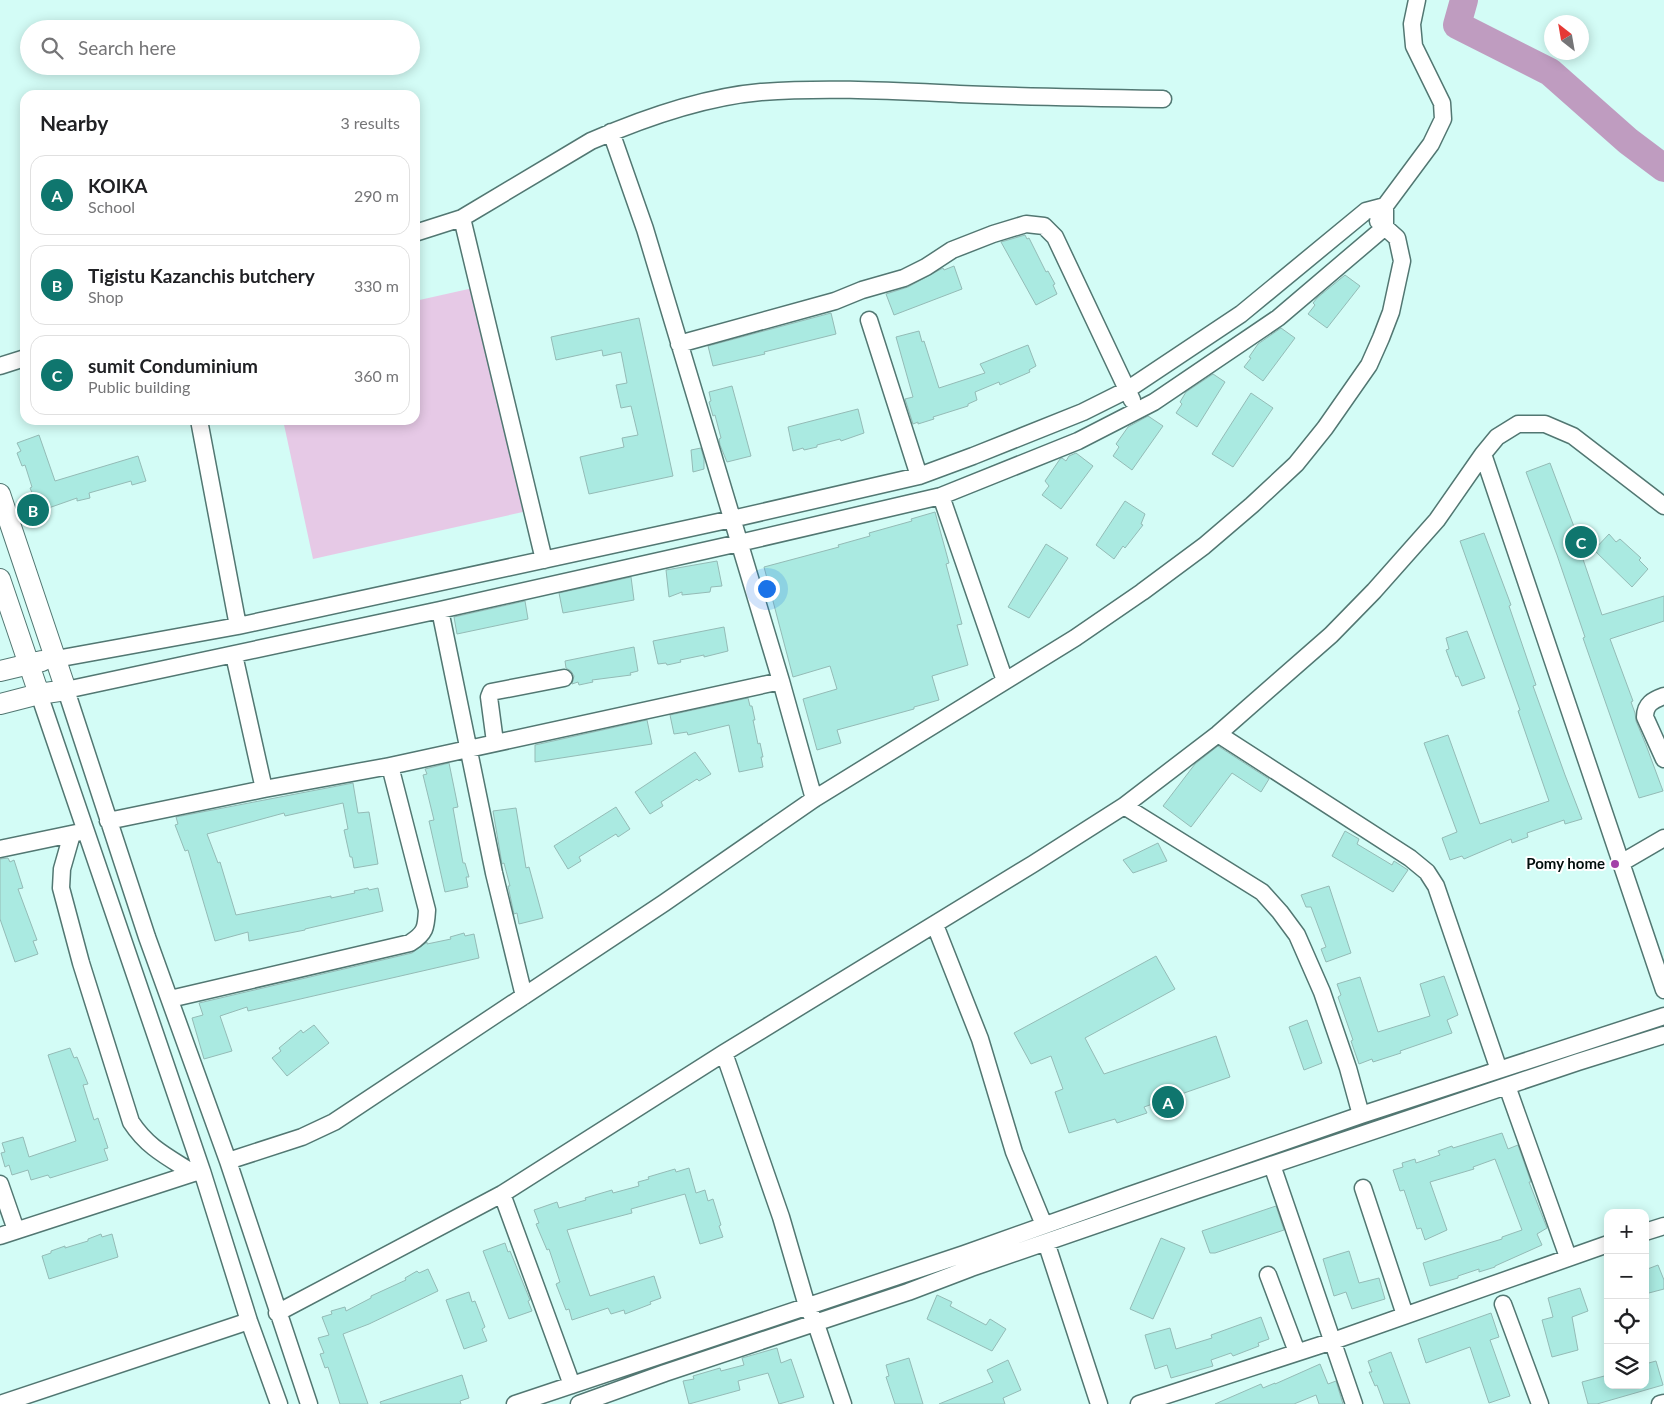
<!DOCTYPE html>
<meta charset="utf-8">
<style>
:root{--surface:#fff;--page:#f6f6f6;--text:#202124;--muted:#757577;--line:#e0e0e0;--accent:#0f766e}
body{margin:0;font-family:Lato,sans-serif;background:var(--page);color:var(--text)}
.controls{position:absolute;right:15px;bottom:15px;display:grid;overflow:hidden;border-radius:10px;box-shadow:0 2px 12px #0003}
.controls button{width:45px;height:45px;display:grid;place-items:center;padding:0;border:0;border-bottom:1px solid var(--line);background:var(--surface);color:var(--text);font:25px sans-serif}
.compass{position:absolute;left:1544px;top:15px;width:45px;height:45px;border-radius:50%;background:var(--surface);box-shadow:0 2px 12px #0003;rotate:329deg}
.you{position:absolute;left:766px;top:588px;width:18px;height:18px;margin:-12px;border:4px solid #fff;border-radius:50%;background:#1a73e8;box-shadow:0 0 0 8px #1a73e833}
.badge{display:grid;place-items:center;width:32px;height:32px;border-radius:50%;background:var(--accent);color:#fff;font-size:16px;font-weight:700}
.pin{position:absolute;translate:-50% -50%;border:2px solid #fff;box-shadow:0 1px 5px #0006}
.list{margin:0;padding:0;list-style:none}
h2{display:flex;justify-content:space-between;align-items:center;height:65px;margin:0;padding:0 20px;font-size:21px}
h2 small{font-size:16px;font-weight:400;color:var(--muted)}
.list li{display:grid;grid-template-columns:32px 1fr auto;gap:15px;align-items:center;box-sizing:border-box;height:80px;margin:0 10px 10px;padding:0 10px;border:1px solid var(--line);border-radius:15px}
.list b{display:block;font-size:19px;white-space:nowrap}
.list p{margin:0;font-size:16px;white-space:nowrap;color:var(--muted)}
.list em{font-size:16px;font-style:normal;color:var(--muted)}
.icon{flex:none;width:28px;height:28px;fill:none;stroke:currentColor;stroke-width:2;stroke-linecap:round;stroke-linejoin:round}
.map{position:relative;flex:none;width:1664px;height:1404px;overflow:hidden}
.search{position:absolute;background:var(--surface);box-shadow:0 2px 12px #0003;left:20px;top:20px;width:400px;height:55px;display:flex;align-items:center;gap:12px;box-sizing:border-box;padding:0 18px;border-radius:28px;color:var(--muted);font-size:19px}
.panel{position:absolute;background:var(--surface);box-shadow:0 2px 12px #0003;left:20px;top:90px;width:400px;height:335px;border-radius:15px}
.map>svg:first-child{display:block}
.green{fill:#e6c9e6}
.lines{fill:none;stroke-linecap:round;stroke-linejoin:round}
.river{stroke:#bf9cc0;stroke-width:28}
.building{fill:#aaeae1;stroke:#94bbb6}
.minor-casing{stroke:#527772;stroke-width:19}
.major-casing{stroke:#527772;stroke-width:22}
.minor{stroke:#fff;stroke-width:16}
.major{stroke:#fff;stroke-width:20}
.poi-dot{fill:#a341a8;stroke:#fff;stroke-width:2}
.labels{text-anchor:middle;stroke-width:4;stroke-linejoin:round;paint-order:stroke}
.poi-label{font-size:15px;font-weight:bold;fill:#020e0d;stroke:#fff;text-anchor:end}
</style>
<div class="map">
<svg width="1664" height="1404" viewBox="0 0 1664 1404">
<rect width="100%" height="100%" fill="#d3fcf6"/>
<!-- green -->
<path class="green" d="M473,288L523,512L313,559L283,420H415V301Z"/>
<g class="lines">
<!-- river -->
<path class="river" d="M1464,0L1457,25L1550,72L1628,141L1664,168"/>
</g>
<!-- building -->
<path class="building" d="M1025,235L1027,239L1029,238L1046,272L1048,271L1055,284L1053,285L1057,294L1036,305L1001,242Z
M954,266L962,289L894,315L886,294L908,287L943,268L944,270Z
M1345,275L1360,286L1327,328L1308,314L1315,305L1313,303L1317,298Z
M831,313L836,334L764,352L765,354L713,366L708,346Z
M639,318L673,476L589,494L580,457L624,447L622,438L638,435L631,406L621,408L616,385L627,383L621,352L603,356L602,350L556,360L551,337Z
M1281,328L1295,338L1263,381L1244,367L1251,358L1249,357L1258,344Z
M919,331L922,342L924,341L939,388L985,373L980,364L1028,345L1036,366L1029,370L1030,372L1000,385L999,382L975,392L977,400L968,404V406L933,417L934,419L918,424V422L913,424L905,399L913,397L896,337Z
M1213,374L1225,382L1197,427L1176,413L1182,404L1180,402L1186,392Z
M732,386L751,456L727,462L720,445L719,439L721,438L715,415L713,416L709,402L711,401L709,392Z
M1251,393L1273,408L1233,467L1212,454Z
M858,409L864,433L841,441L840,439L817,445V447L804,450L803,448L793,451L788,427Z
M1148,416L1163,426L1132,470L1113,456L1119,447L1116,444L1128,427Z
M39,435L55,481L138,456L146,481L132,485L131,481L89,493L90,498L77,501V498L40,511L30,488L32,487L25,465L22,466L17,453L21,451L17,443Z
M701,448L704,459V469L693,472L691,450Z
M1076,453L1093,466L1061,509L1042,495L1049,486L1045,481L1060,459L1062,458L1066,461L1069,456Z
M1550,463L1576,532L1573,530L1602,615L1664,596V621L1610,639L1633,701L1631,702L1635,713L1636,721L1646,745L1663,791L1639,798L1583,638L1585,637L1557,555L1526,472Z
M1125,501L1145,514L1141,524L1143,525L1125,548L1123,546L1114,559L1096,545Z
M935,512L949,563L946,564L962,624L957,625L968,665L932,676L939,700L914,707V709L837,730L841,743L817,750L803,699L837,689L830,666L793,677L764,567L839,547L838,545L870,536L869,533L912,521L911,519Z
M1484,533L1511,605L1509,606L1536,685L1533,686L1565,775L1582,819L1565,824L1564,820L1527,833L1528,837L1512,843L1511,839L1464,859L1462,856L1450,860L1442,838L1457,832L1424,743L1448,735L1480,824L1549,801L1518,711L1520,710L1460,541Z
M1609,534L1616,542L1620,539L1641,558L1639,560L1648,569L1632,587L1594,550Z
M1046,544L1068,558L1029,618L1008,607Z
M717,561L722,586L711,587L710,592L682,595V592L669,597L666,570Z
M631,577L634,600L563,613L559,593Z
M525,601L528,619L457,634L454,617Z
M724,627L728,651L704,657V655L680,660L681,662L667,665L666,663L658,664L653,641Z
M1467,631L1485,678L1462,686L1458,676L1456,677L1446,650L1449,649L1446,638Z
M634,647L638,671L630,673L631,675L592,680L593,682L579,685L578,682L572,684L574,676L571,671L566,668L565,661Z
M748,698L750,706H752L755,720H753L758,744L760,743L763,757H761L763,767L739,772L729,725L688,735L687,732L674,734L670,715Z
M647,720L652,744L535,762V745Z
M1218,746L1269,779L1261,792L1232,773L1191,827L1163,806L1195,764Z
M695,752L711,774L699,781L697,779L661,802L663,806L650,814L635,792Z
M449,763L458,807L453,808L463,863H465L469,877H466L468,887L445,892L429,821L434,820L423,775L427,774L425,769Z
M353,783L358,813L369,812L378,864L354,868L352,857H350L344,830L348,829L343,803L285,816L284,813L207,834L218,863L220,862L236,915L331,896V898L355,893L354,891L368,888L369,890L378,888L383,911L305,929V930L249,941L248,932L215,941L188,850L185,851L175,825L178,824L176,817Z
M616,807L630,829L618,837L616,834L579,857L581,861L568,869L554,846Z
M516,808L526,868L529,867L543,918L519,924L517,913L514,914L508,886H510L504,863L502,864L493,811Z
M1345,831L1359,839L1357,844L1392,865L1394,861L1408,870L1393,892L1332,856Z
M1158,843L1167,861L1133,873L1123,860Z
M8,858L10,862L14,860L23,888L18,889L37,940L33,941L38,954L15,962L0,919V859Z
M1329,886L1351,953L1326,962L1321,949L1326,947L1311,907H1306L1301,895Z
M464,933L465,936L474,934L479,958L248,1011L247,1007L220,1016L232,1051L204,1059L192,1018L203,1015L199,1003L412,953L427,942V944L451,939L450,937Z
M1156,956L1175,989L1085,1038L1104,1074L1216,1036L1230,1077L1144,1107L1147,1113L1117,1123L1115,1119L1069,1133L1055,1092L1063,1089L1051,1056L1031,1064L1014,1033Z
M1444,976L1458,1015L1447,1020L1452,1033L1400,1051L1401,1053L1373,1062L1372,1059L1359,1064L1351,1041L1353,1040L1338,997L1341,995L1337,984L1360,977L1378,1032L1430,1016L1420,984Z
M1307,1020L1322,1063L1304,1070L1289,1027Z
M314,1025L329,1043L287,1076L272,1058L281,1051L279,1048L301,1030L303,1033Z
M70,1048L74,1058L77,1057L88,1084L83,1085L94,1120L98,1118L108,1148L104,1149L108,1160L50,1178L48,1175L31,1180L28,1170L12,1175L9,1165L5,1167L1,1153L5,1152L2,1143L23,1137L29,1157L76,1141L48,1055Z
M1502,1133L1508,1149L1518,1145L1531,1182H1529L1547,1228L1537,1234L1542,1245L1495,1266V1267L1479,1272V1269L1458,1276V1278L1430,1286L1423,1263L1502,1239V1237L1522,1230L1495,1159L1473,1167L1474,1169L1430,1182L1447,1230L1425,1240L1421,1228L1417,1229L1404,1190L1400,1191L1393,1170L1403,1167L1402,1163L1415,1159L1416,1163L1440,1155L1438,1151L1452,1146L1453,1148Z
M689,1168L696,1193L705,1190L708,1201L713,1199L721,1225L719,1226L723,1237L700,1244L685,1194L631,1209L632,1213L567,1230L590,1296L654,1276L661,1298L650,1302L651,1304L625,1314L624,1310L611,1314L608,1308L572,1320L569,1309L566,1310L556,1284L560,1282L549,1249L547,1250L536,1224L539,1223L534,1210L557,1202L559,1208L586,1200L585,1198L612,1190L613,1193L639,1186L638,1182L649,1179L648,1177L675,1169L676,1172Z
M1276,1206L1284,1230L1215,1253H1210L1202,1231Z
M101,1234L102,1237L112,1234L118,1257L49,1279L42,1256L51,1253V1251L65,1246V1248L88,1241V1239Z
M1161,1238L1185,1248L1153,1319L1130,1309Z
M505,1243L508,1252L510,1251L530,1300L528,1301L532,1311L509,1319L483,1251Z
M1349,1251L1359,1283L1379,1278L1385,1299L1352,1309L1346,1292L1334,1296L1323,1259Z
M1658,1265L1664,1280V1289L1645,1294V1270Z
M428,1269L438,1291L369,1324L343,1334L368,1404H340L328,1367L325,1368L320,1354L324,1353L318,1338L329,1335L322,1317L332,1314L331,1311L345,1307L346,1311L371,1298V1296L406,1280L405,1278L417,1271L419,1273Z
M1580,1288L1588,1311L1572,1317L1578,1350L1552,1357L1542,1320L1553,1317L1548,1298Z
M469,1292L472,1302L475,1301L485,1327L482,1329L487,1341L464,1349L446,1300Z
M937,1295L952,1302L950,1306L986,1325L990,1319L1006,1329L992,1351L927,1319Z
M1491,1313L1499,1337L1490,1340L1510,1396L1489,1403L1470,1347L1426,1363L1418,1339Z
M1261,1317L1269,1339L1258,1343L1259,1346L1233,1356L1231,1353L1211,1360L1213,1366L1171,1378L1167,1365L1155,1369L1145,1335L1170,1328L1176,1349L1212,1338L1211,1335Z
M777,1348L781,1363L791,1359L804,1397L779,1404L768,1373L738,1381L740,1390L689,1404L683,1381L694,1379L693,1376L720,1368L721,1371L744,1365L742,1358Z
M1391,1352L1410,1404H1384L1377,1385L1375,1386L1369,1372H1372L1368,1361Z
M909,1358L923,1404H895L886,1377L889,1376L886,1365Z
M1008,1360L1021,1390L1003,1398L1005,1404H939L993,1382L987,1370Z
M1656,1361L1663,1385L1597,1404H1588L1582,1382L1608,1375V1385H1645V1364Z
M1320,1364L1328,1384L1336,1381L1343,1404H1319L1316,1395L1294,1404H1215L1261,1384L1263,1388L1275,1383V1384Z
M462,1375L469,1398L460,1401L461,1404H381L380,1402Z"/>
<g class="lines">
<!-- minor casing -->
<g class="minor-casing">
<path id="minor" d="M462,218L544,560
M415,233L462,218L591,141C644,118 703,97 761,92C827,87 893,91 959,94C1027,97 1095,98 1163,99
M869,320L919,476
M679,344L835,301L862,290L904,278L926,267L952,250L993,234L1026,224L1044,226L1055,237L1132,400
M0,366L25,358
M199,420L238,626
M1483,454L1664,990
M941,496L1005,681
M440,610L494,873L524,996
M234,655L264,789
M56,659L238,626L732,519L919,476L973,456L1083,412L1127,390L1241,314L1366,211L1385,206L1431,144L1443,119L1442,103L1414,46L1412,24L1417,0
M781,681L814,799
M39,694L202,1171L249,1321L279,1404
M1664,696C1653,700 1645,704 1645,717L1664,759
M1218,734L1410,858L1427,872L1436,886L1499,1070
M495,742L489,697L491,692L564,678
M1124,806L1262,892L1280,912L1297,935L1322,992L1348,1068L1361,1115
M108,821L264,789L390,766L781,681L645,229L611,132
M72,834L62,869L61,888L81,963L131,1122C148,1148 168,1157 193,1173
M0,849L81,832
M1621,863L1664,838
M935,925L980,1039L1014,1152L1044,1225
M170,999L410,943C426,933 426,927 427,910L390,766
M724,1053L781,1217L807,1306L816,1324L843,1404
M1507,1086L1568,1257
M228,1161L302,1137L334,1122L664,903L814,799L1075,638L1142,592L1204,546L1252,505L1296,464L1325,428L1369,365L1381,338L1391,312L1402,261L1397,238L1378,221
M1272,1165L1354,1404
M0,1184L16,1230
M1363,1188L1405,1315
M502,1194L572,1385
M1645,1232L1664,1226
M0,1236L200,1171
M1046,1242L1099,1404
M1268,1275L1297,1352
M1503,1304L1540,1404
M277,1313L502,1194L724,1053L1033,864L1124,806L1218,734L1331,635L1374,591L1437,520L1483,454L1497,437L1518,424H1545L1573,436L1664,506
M0,1404L249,1321
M309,1404L228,1161L147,937L66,690L440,610L739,543L941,496L1078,441L1154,402L1278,318L1385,227V206
M515,1404L964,1254L1127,1196L1361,1115L1664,1016
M579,1404L665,1373L908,1292L971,1268L1197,1190L1578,1062L1664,1035
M1139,1404L1333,1341L1608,1244
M1660,1404L1664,1403"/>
</g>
<!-- major casing -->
<g class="major-casing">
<path id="major" d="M0,494L66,690L39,694L0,704
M0,579L39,694
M0,671L42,661"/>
</g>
<!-- minor -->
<use href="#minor" class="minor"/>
<!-- major -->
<use href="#major" class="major"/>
</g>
<!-- markers -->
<circle class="poi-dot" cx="1615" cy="864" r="5"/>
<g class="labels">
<!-- poi labels -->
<g class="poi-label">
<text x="1605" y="869">Pomy home</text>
</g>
</g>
</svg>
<div class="controls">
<button>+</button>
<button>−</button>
<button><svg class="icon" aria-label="locate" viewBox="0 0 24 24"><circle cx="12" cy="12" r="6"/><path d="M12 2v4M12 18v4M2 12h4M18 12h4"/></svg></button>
<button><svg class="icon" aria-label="layers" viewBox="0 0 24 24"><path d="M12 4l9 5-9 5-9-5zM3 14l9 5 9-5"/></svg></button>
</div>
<svg class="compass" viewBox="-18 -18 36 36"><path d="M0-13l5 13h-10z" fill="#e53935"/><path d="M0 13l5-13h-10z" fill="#757577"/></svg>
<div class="you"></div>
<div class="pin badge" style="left:1168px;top:1102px">A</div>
<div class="pin badge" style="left:33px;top:510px">B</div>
<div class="pin badge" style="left:1581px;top:542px">C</div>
<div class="search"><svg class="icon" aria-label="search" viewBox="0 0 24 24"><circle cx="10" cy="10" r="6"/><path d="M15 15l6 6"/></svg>Search here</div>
<section class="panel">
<h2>Nearby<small>3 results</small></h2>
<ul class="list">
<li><span class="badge">A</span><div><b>KOIKA</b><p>School</p></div><em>290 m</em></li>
<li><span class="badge">B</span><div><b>Tigistu Kazanchis butchery</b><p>Shop</p></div><em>330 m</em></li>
<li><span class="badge">C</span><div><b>sumit Conduminium</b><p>Public building</p></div><em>360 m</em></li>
</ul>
</section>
</div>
